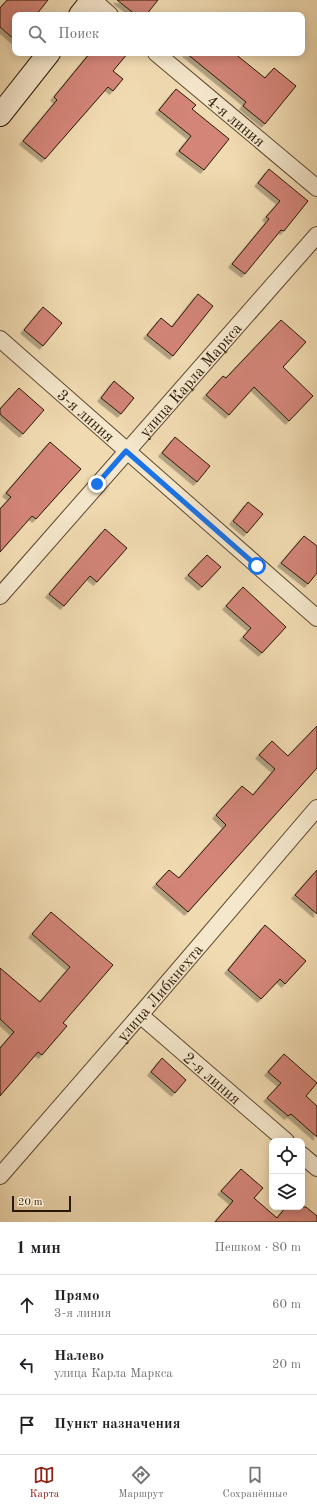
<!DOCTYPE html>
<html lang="ru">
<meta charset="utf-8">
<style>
:root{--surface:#fff;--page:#f2f2f2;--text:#202124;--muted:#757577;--line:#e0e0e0;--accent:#8f2418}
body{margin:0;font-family:"Old Standard TT",serif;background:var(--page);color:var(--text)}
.controls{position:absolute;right:12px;bottom:12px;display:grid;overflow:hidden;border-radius:8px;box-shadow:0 2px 10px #0003}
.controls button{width:36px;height:36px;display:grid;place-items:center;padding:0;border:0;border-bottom:1px solid var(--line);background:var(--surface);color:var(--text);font:20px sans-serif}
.scale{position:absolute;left:12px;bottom:10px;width:59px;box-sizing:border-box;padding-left:4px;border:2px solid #2a1805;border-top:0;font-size:11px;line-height:14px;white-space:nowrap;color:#2a1805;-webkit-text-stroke:3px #f5e7cc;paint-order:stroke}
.stop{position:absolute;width:12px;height:12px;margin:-9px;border:3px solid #1a73e8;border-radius:50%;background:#fff}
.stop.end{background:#1a73e8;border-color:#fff;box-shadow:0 1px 4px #0008}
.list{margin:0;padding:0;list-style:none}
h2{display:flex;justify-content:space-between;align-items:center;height:52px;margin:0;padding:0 16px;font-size:17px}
h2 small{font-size:13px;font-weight:400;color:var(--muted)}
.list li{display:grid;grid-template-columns:26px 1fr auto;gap:12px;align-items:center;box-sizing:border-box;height:60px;padding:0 16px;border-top:1px solid var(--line)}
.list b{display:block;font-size:15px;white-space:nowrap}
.list p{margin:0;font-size:13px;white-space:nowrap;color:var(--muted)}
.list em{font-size:13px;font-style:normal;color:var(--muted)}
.icon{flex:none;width:22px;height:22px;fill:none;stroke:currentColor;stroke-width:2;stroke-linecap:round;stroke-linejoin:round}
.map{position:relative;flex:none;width:317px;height:1222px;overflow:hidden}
.search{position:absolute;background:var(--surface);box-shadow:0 2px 10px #0003;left:12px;right:12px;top:12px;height:44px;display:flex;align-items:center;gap:10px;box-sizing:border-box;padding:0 14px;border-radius:8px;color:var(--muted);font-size:15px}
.sheet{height:232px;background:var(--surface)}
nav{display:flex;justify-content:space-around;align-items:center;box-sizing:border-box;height:56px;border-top:1px solid var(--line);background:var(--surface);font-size:11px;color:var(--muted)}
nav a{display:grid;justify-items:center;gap:2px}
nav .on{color:var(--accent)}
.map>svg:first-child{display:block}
.building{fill:#d38578;stroke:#2a1805;filter:url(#shadow)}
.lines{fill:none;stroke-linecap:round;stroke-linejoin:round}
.street-casing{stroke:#5c4830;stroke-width:18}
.secondary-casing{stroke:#2a1805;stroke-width:24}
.street{stroke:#f5e7cc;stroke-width:16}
.secondary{stroke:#f5e7cc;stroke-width:22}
.route{stroke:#1a73e8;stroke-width:5}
.labels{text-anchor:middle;stroke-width:3;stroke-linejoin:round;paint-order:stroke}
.street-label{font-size:16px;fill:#2a1805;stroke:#f5e7cc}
</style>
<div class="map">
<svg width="317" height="1222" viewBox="0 0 317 1222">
<defs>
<filter id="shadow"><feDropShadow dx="-3.5" dy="3.5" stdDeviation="0" flood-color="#0004"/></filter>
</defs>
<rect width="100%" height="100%" fill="#f0dab1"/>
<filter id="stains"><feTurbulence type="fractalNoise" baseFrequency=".005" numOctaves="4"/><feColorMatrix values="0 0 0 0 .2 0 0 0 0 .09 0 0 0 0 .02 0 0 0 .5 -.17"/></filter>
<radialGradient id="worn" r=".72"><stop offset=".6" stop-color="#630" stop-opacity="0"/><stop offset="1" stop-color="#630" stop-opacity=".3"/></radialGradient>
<!-- building -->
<path class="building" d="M7,0H48L36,15H15V40L0,27V8Z
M117,0H158L146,15H136Z
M90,53H128L113,71L123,79L113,91L108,87L45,159L23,141L57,100L54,97Z
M186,53H234L265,78L274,68L296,86L265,124L243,106L246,102Z
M176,89L196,105L192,109L229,139L204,170L179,151L191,136L159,110Z
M269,169L308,201L284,231L281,230L245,274L232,264L269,219L266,217L280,201L258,183Z
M198,294L213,306L173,356L147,335L161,318L172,327Z
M43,307L62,323L43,346L24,330Z
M281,320L306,342L283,367L313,396L289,421L254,387L229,415L206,395L223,376L226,378Z
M114,381L134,398L121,414L101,398Z
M19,388L44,410L23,434L0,414V409Z
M175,437L210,466L197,482L162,453Z
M50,442L81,469L36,519L32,516L0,552V509L11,497L6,493Z
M248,502L263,514L247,533L233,521Z
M105,529L127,548L97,582L90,576L64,606L49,594Z
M304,536L317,546V573L308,584L281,563Z
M207,555L221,567L202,587L188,575Z
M243,587L286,627L262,653L243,637L251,628L226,606Z
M317,726V768L188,912L156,884L169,870L179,878L226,825L216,815L242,786L253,795L275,769L259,755L272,741L288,756Z
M317,870V914L295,895Z
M51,912L113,965L63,1023L67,1026L42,1055L38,1052L0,1096V1048L14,1032L0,1019V968L40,1002L70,967L32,934Z
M265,925L306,961L285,984L280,979L261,999L228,970Z
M284,1054L317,1083L306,1096L317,1106V1137L291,1114L288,1116L267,1098L281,1083L268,1072Z
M162,1058L186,1080L175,1093L151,1072Z
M241,1169L263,1188L254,1198L277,1218L286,1207H306L317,1216V1222H215L233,1201L221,1191Z"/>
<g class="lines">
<!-- street casing -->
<g class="street-casing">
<g id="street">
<path d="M93,0L110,15"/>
<path id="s1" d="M156,53L317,188"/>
<path id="s2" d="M0,339L317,618"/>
<path id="s3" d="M0,596L317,235"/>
<path id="s4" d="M140,1015L286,1141"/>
<path d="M302,1155L317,1168"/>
<path id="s5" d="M0,1176L140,1015L317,808"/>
</g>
</g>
<!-- secondary casing -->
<g class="secondary-casing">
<path id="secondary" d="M80,15L92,0
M0,115L49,53"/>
</g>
<!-- street -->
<use href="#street" class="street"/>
<!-- secondary -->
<use href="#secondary" class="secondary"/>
</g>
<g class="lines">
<!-- route -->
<path class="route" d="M97,484L126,451L257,566"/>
</g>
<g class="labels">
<!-- street labels -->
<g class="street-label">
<text dy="6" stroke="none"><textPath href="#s1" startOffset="105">4-я линия</textPath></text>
<text dy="6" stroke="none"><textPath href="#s3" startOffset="288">улица Карла Маркса</textPath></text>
<text dy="6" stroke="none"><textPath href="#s2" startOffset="115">3-я линия</textPath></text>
<text dy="6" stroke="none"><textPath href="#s5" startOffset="243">улица Либкнехта</textPath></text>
<text dy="6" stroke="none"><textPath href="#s4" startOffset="96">2-я линия</textPath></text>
</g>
</g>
<rect width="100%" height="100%" filter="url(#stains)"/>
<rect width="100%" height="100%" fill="url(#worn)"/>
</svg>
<div class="controls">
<button><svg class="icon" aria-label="locate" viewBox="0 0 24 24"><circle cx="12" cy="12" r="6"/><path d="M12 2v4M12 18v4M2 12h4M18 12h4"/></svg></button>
<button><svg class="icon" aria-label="layers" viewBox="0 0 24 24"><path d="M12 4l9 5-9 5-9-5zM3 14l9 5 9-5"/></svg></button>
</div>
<div class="scale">20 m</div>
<div class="stop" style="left:257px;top:566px"></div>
<div class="stop end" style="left:97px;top:484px"></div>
<div class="search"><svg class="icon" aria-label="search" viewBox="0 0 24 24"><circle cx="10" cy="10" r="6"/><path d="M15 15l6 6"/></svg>Поиск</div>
</div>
<section class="sheet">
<h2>1 мин<small>Пешком · 80 m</small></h2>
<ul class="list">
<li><svg class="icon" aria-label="ahead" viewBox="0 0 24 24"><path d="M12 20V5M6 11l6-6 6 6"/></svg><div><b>Прямо</b><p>3-я линия</p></div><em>60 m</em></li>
<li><svg class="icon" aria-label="left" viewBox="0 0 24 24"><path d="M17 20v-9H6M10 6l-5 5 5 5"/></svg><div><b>Налево</b><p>улица Карла Маркса</p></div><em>20 m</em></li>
<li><svg class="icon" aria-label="arrive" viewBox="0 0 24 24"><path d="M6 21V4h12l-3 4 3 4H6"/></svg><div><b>Пункт назначения</b></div></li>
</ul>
</section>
<nav>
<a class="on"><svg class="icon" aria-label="map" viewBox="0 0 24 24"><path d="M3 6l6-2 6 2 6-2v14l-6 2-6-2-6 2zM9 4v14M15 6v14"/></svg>Карта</a>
<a><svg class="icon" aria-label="directions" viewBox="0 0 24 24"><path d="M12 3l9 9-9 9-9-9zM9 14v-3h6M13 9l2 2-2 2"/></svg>Маршрут</a>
<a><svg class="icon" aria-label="saved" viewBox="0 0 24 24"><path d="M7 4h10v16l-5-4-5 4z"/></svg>Сохранённые</a>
</nav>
